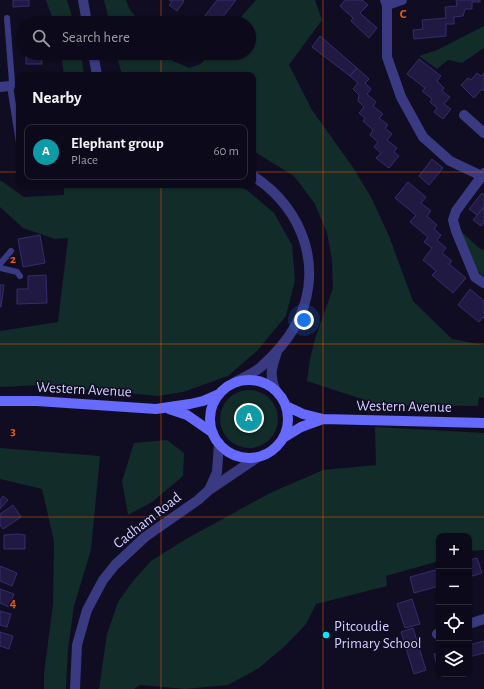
<!DOCTYPE html>
<meta charset="utf-8">
<style>
:root{--surface:#0c0a1a;--page:#151323;--text:#f1f3f6;--muted:#9a9aa2;--line:#2c2b39;--accent:#db2777}
body{margin:0;font-family:"Alegreya Sans",sans-serif;background:var(--page);color:var(--text)}
.controls{position:absolute;right:12px;bottom:12px;display:grid;overflow:hidden;border-radius:8px;box-shadow:0 1px 3px #0004}
.controls button{width:36px;height:36px;display:grid;place-items:center;padding:0;border:0;border-bottom:1px solid var(--line);background:var(--surface);color:var(--text);font:20px sans-serif}
.you{position:absolute;left:304px;top:320px;width:14px;height:14px;margin:-10px;border:3px solid #fff;border-radius:50%;background:#1a73e8;box-shadow:0 0 0 6px #1a73e833}
.badge{display:grid;place-items:center;width:26px;height:26px;border-radius:50%;background:var(--accent);color:#fff;font-size:13px;font-weight:700}
.pin{position:absolute;translate:-50% -50%;border:2px solid #fff;box-shadow:0 1px 4px #0006}
.list{margin:0;padding:0;list-style:none}
h2{display:flex;justify-content:space-between;align-items:center;height:52px;margin:0;padding:0 16px;font-size:17px}
h2 small{font-size:13px;font-weight:400;color:var(--muted)}
.list li{display:grid;grid-template-columns:26px 1fr auto;gap:12px;align-items:center;box-sizing:border-box;height:56px;margin:0 8px 8px;padding:0 8px;border:1px solid var(--line);border-radius:8px}
.list b{display:block;font-size:15px;white-space:nowrap}
.list p{margin:0;font-size:13px;white-space:nowrap;color:var(--muted)}
.list em{font-size:13px;font-style:normal;color:var(--muted)}
.icon{flex:none;width:22px;height:22px;fill:none;stroke:currentColor;stroke-width:2;stroke-linecap:round;stroke-linejoin:round}
.map{position:relative;flex:none;width:484px;height:689px;overflow:hidden}
.search{position:absolute;background:var(--surface);box-shadow:0 1px 3px #0004;left:16px;top:16px;width:240px;height:44px;display:flex;align-items:center;gap:10px;box-sizing:border-box;padding:0 14px;border-radius:22px;color:var(--muted);font-size:15px}
.panel{position:absolute;background:var(--surface);box-shadow:0 1px 3px #0004;left:16px;top:72px;width:240px;height:116px;border-radius:8px}
.map>svg:first-child{display:block}
.green{fill:#112c29}
.building{fill:#201a42;stroke:#352c6e}
.lines{fill:none;stroke-linecap:round;stroke-linejoin:round}
.service{stroke:#393a81;stroke-width:6}
.minor{stroke:#393a81;stroke-width:10}
.tertiary{stroke:#393a81;stroke-width:10}
.secondary{stroke:#666afe;stroke-width:10}
.grid{fill:none;stroke:#e8590c;stroke-width:1;stroke-opacity:0.55}
.poi-dot{fill:#01ecf8;stroke:#100d22;stroke-width:1.5}
.labels{text-anchor:middle;stroke-width:3;stroke-linejoin:round;paint-order:stroke}
.street-label{font-size:15px;fill:#d1ceff;stroke:#100d22}
.poi-label{font-size:15px;fill:#d1ceff;stroke:#100d22;text-anchor:start}
.grid-label{font-size:13px;text-anchor:middle;font-weight:bold;fill:#e8590c;stroke:#100d22;stroke-width:3;stroke-linejoin:round;paint-order:stroke}
</style>
<div class="map">
<svg width="484" height="689" viewBox="0 0 484 689">
<rect width="100%" height="100%" fill="#100d22"/>
<!-- green -->
<path class="green" d="M46,0H67L74,23H54Z
M104,0H126L130,10L141,23H110Z
M256,0H315L322,20L289,65L312,110L352,166L371,197L389,236L413,301L452,339L484,345V398L479,397L478,406L380,405L307,381L310,359L315,339L333,288L332,260L327,233L315,204L294,176L253,151V75H122L116,53H167L173,61L189,68L201,64L210,53H249V23H236Z
M484,26V48L462,63L448,60L437,69L419,56L437,50Z
M61,53H81L84,75H64Z
M0,180L24,197L64,195V185H235L247,190L274,213L292,245L295,280L286,316L257,351L228,376L183,392L158,396L42,385L0,387V331L58,322L68,238L55,239L23,228L0,207Z
M463,233L479,248L484,250V275H482L476,269L462,237Z
M220 419a29 29 0 1 1 58 0a29 29 0 1 1-58 0Z
M375,427L484,433V550L469,551V536H439V561L386,576L387,586L316,604L306,624L285,646L259,668L228,685L185,689L140,685L134,689H99L107,634L118,602L133,581L151,561L186,539L270,493L323,470L376,465Z
M167,440L184,453L183,476L152,502L128,515L122,481L134,443Z
M0,448L100,456L91,550L74,606L68,649L66,689H44V673L53,604L54,541L42,489L0,479Z"/>
<!-- building -->
<path class="building" d="M13,0H29V6L13,7Z
M169,0H183L184,1L177,11L169,5L172,2Z
M217,0H236L218,23H204L201,21Z
M345,0H362L368,5L360,13L377,28L369,38L351,21L353,18L340,6Z
M456,0H480V2H472V9H465L463,16L454,17V24H446V36L414,39L413,30L423,29L422,20L446,18L445,7L457,6Z
M188,16L198,23H183Z
M320,36L357,68L350,76L312,47Z
M26,53H41L42,64H26Z
M419,59L441,76L437,81L444,88L442,91L450,97L444,104L451,109L443,119L434,112L437,108L430,102L432,99L422,91L425,88L407,74Z
M357,68L369,79L365,83L371,89L367,94L376,102L373,106L383,114L379,118L388,125L385,128L392,134L387,140L397,148L394,152L399,156L389,168L376,158L381,153L374,147L378,142L370,135L373,130L363,121L365,118L359,113L364,107L358,101L359,95L353,89L358,83L350,76Z
M477,73L481,76L484,73V91L482,89L474,98L461,85L468,78L471,80Z
M432,159L443,168L429,185L419,176Z
M408,182L426,197L421,203L431,211L427,216L437,225L434,229L441,235L437,240L446,248L442,253L452,261L449,264L466,278L453,293L432,275L436,271L423,260L432,248L424,242L428,237L410,222L416,215L395,198Z
M482,193L484,195V207L477,215L469,209Z
M484,207V223L481,226L473,220Z
M40,235L45,263L23,267L18,239Z
M46,275L47,303L17,304V289H28V276Z
M0,285H4L1,307H0Z
M470,289L484,301V318L483,317L479,322L458,305Z
M3,496L8,500L0,509V500Z
M13,505L21,517L3,529L0,525V514Z
M18,534L25,535V549H4V535Z
M477,558L482,573L469,577V560Z
M0,566L17,573L12,586L0,581Z
M439,569V586L414,593L410,577Z
M0,589L14,594L9,607L0,603Z
M412,599L420,624L405,628L397,604Z
M0,611L11,614L7,627L0,625Z
M413,628L426,670L414,674L401,632Z
M0,632L13,636L9,649L0,646Z
M484,641V653L469,657V645Z
M439,653V665H437L434,654Z"/>
<g class="lines">
<!-- service -->
<path class="service" d="M7,18L12,83L10,86L19,143
M0,264L11,251
M0,268L17,272L20,276"/>
<!-- minor -->
<path class="minor" d="M385,0L387,5V57L401,97L423,137L450,161L484,177
M387,5L402,0
M0,87L10,86
M464,115L484,133
M484,173L456,211L453,220L456,231L475,277L484,283
M469,624L484,619
M437,634L439,633"/>
<!-- tertiary -->
<path class="tertiary" d="M83,0L87,23
M93,53L97,75
M237,381C245,377 254,373 261,367C273,356 286,342 294,328C326,273 305,209 253,176
M275,389C269,374 272,367 277,352
M209,490L217,472L219,443
M75,689L77,645L87,610L103,580L115,565L145,537L198,500L209,490L258,457"/>
<!-- secondary -->
<path class="secondary" d="M210 419a39 39 0 1 1 78 0a39 39 0 1 1-78 0Z
M0,401H37L156,409L190,404L203,401L219,394
M286,406L303,414L323,419L484,423
M169,409L187,415L213,433
M283,438L301,427L323,419"/>
</g>
<!-- grid -->
<path class="grid" d="M161,0V23M323,0V689M161,53V75M0,172H19M253,172H484M161,185V689M0,344H484M0,517H484"/>
<!-- markers -->
<circle class="poi-dot" cx="326" cy="635" r="4"/>
<g class="labels">
<!-- street labels -->
<g class="street-label">
<text transform="translate(84 389) rotate(3)" y="5">Western Avenue</text>
<text transform="translate(404 406) rotate(1)" y="5">Western Avenue</text>
<text transform="translate(147 520) rotate(-38)" y="5">Cadham Road</text>
</g>
<!-- poi labels -->
<g class="poi-label">
<text x="334" y="631">Pitcoudie<tspan x="334" dy="17">Primary School</tspan></text>
</g>
</g>
<g class="grid-label">
<text x="403" y="18">C</text>
<text x="13" y="263">2</text>
<text x="13" y="435">3</text>
<text x="13" y="607">4</text>
</g>
</svg>
<div class="controls">
<button>+</button>
<button>−</button>
<button><svg class="icon" aria-label="locate" viewBox="0 0 24 24"><circle cx="12" cy="12" r="6"/><path d="M12 2v4M12 18v4M2 12h4M18 12h4"/></svg></button>
<button><svg class="icon" aria-label="layers" viewBox="0 0 24 24"><path d="M12 4l9 5-9 5-9-5zM3 14l9 5 9-5"/></svg></button>
</div>
<div class="you"></div>
<div class="pin badge" style="left:249px;top:418px;background:#0f9aa8">A</div>
<div class="search"><svg class="icon" aria-label="search" viewBox="0 0 24 24"><circle cx="10" cy="10" r="6"/><path d="M15 15l6 6"/></svg>Search here</div>
<section class="panel">
<h2>Nearby<small></small></h2>
<ul class="list">
<li><span class="badge" style="background:#0f9aa8">A</span><div><b>Elephant group</b><p>Place</p></div><em>60 m</em></li>
</ul>
</section>
</div>
